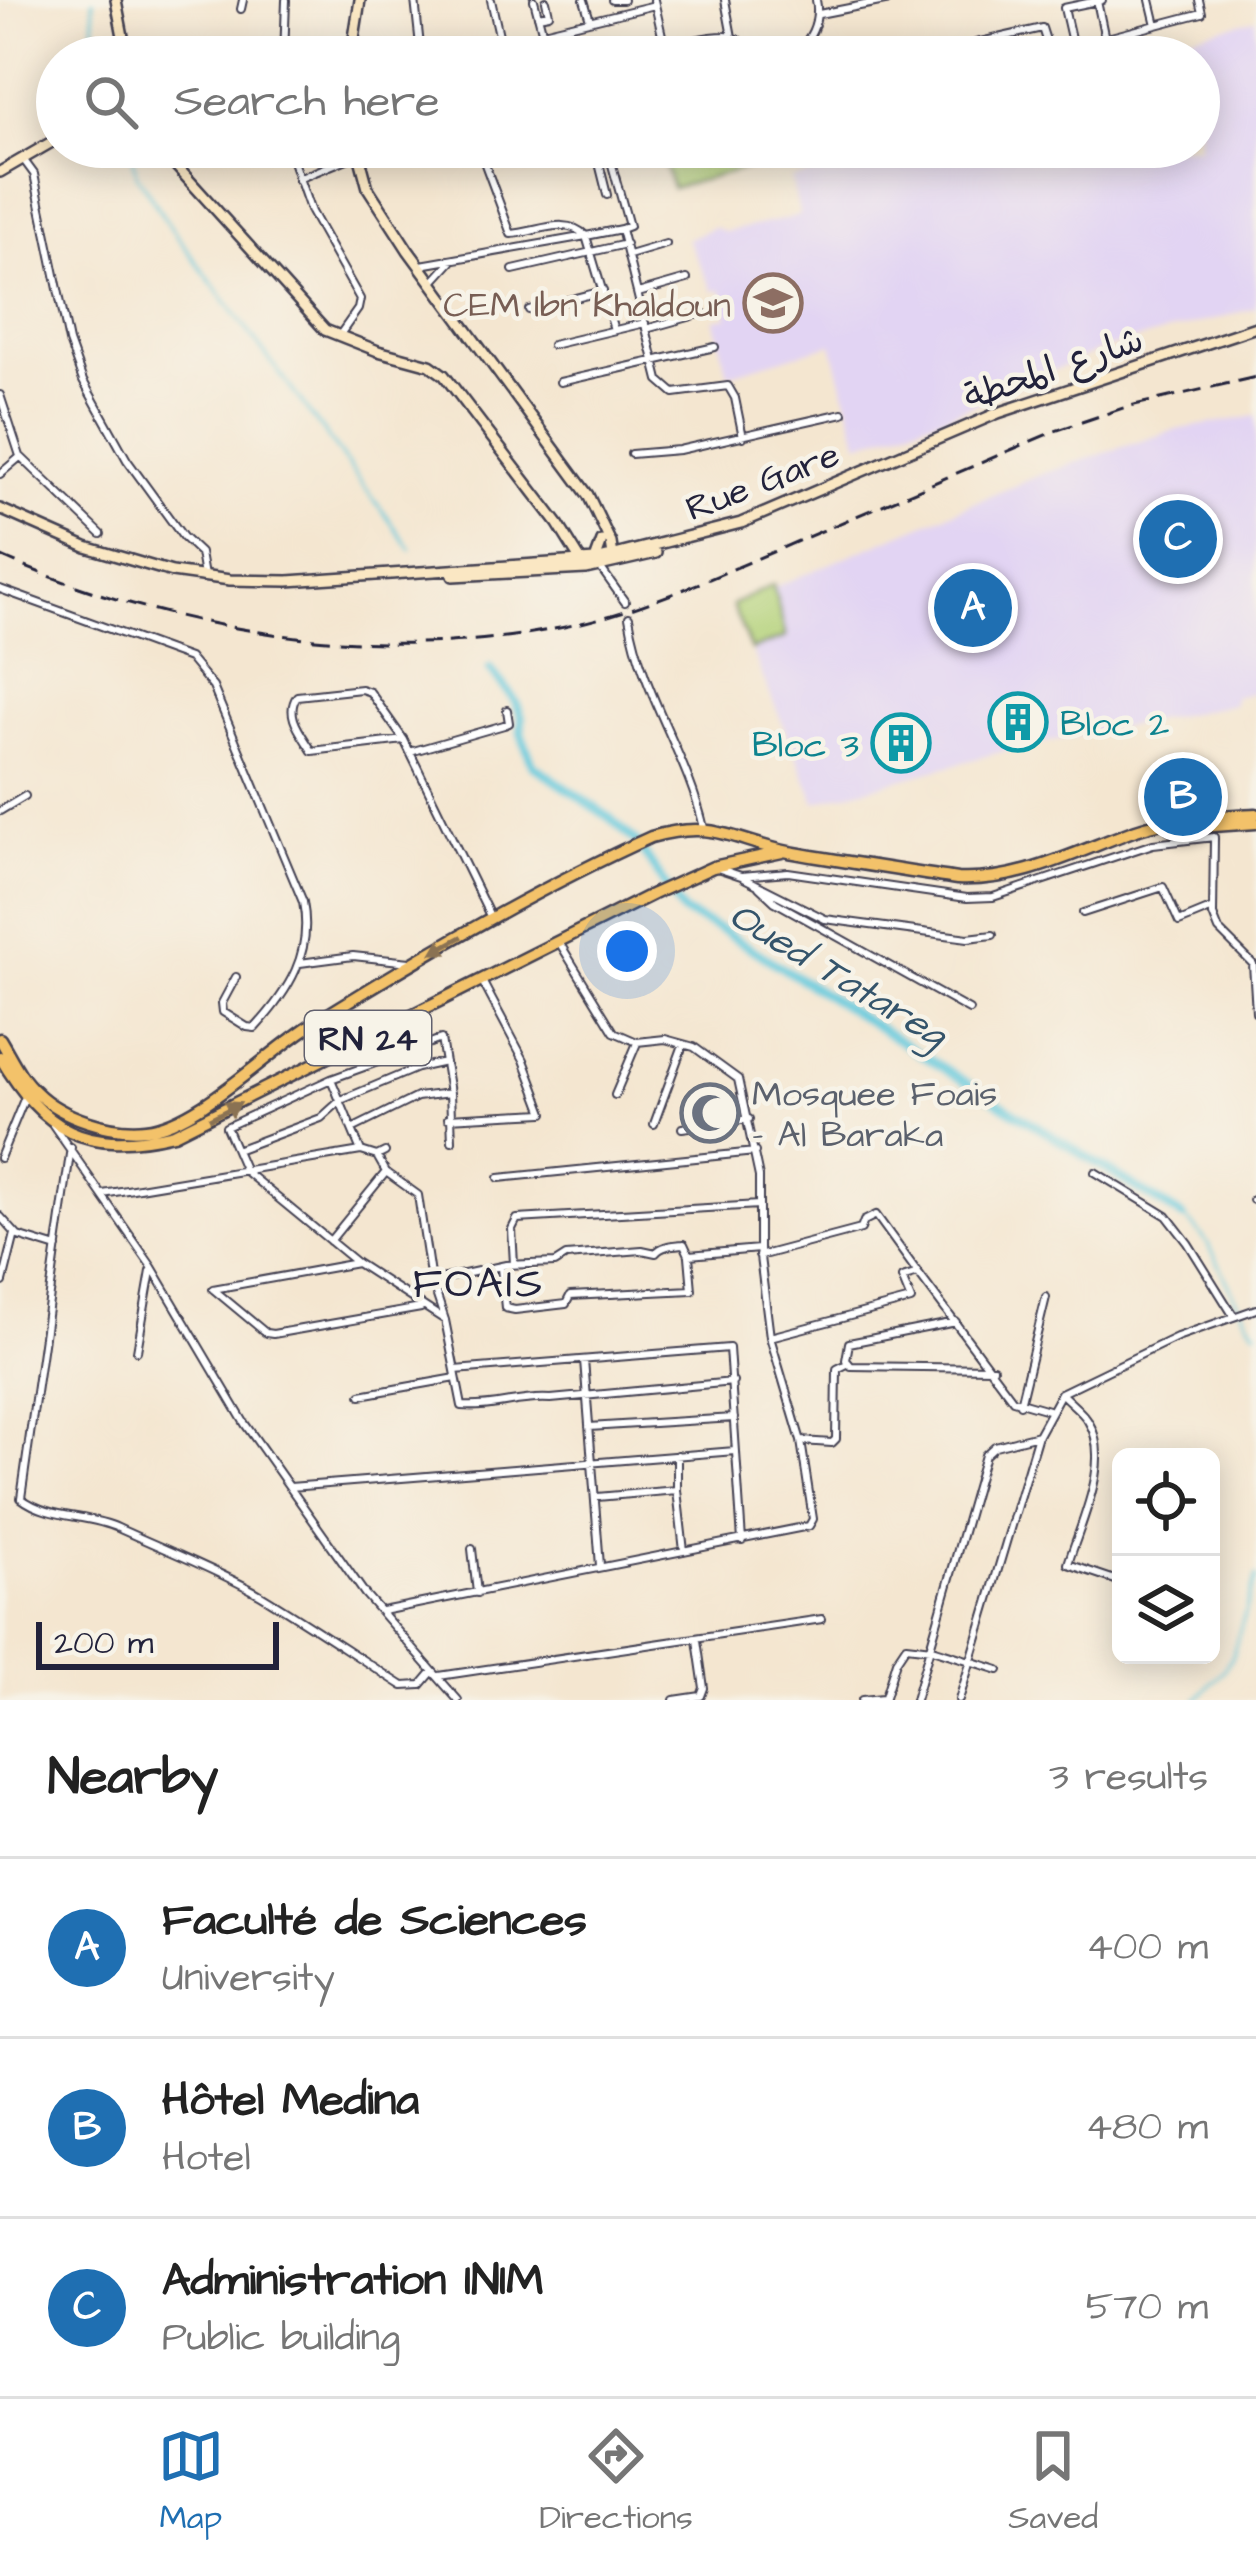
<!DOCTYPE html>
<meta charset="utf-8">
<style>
:root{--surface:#fff;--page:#f6f6f6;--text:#222;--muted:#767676;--line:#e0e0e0;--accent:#1f6fb2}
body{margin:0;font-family:"Architects Daughter","Playpen Sans Arabic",sans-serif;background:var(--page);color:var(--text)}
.controls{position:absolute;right:36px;bottom:36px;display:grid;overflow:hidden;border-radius:18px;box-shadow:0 6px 30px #0003}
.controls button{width:108px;height:108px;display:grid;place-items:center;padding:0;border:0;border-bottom:3px solid var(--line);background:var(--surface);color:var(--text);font:60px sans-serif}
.scale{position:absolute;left:36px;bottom:30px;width:243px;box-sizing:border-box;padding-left:12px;border:6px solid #22223b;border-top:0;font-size:33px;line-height:42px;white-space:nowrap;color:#22223b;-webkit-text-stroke:9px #f7f3e8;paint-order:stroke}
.you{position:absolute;left:627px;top:951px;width:42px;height:42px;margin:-30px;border:9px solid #fff;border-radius:50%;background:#1a73e8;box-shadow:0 0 0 18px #1a73e833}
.badge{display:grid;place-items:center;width:78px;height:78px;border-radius:50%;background:var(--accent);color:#fff;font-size:39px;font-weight:700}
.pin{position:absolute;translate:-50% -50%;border:6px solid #fff;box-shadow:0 3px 12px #0006}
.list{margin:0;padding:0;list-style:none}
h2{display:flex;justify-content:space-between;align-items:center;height:156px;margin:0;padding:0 48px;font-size:51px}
h2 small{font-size:39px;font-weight:400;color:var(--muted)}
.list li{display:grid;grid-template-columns:78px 1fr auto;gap:36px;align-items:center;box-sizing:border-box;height:180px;padding:0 48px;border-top:3px solid var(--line)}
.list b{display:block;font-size:45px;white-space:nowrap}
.list p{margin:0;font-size:39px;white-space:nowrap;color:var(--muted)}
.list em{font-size:39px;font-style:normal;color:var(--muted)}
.icon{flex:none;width:66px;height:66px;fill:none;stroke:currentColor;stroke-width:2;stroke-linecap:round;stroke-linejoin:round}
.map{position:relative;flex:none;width:1256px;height:1700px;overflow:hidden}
.search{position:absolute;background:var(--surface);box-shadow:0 6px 30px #0003;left:36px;right:36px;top:36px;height:132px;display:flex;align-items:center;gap:30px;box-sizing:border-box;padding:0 42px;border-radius:66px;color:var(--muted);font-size:45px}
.sheet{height:696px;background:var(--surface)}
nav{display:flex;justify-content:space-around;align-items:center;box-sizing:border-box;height:168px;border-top:3px solid var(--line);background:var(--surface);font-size:33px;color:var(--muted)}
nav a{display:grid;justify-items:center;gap:6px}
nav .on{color:var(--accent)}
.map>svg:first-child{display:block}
.built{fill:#e2d4f3}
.green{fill:#b2d178;stroke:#6a7a5a;stroke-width:3}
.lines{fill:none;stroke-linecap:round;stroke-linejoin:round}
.stream{stroke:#5fc7db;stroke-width:3}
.canal{stroke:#5fc7db;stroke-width:9}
.street-casing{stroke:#423f51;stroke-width:10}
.secondary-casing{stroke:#423f51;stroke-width:14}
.primary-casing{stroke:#423f51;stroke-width:15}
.street{stroke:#fff;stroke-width:6}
.secondary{stroke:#fae7c3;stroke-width:9}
.primary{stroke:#f3c26a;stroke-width:10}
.rail{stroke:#22223b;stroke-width:3;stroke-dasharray:18 9;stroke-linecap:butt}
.oneway{fill:#8a7252}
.labels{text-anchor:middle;stroke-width:9;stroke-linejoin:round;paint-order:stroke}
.shield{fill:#f7f3e8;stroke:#62616f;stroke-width:3}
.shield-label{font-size:33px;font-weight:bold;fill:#22223b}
.education-label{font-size:36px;fill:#785e54;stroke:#f7f3e8;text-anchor:end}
.street-label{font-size:36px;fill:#22223b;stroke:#f7f3e8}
.culture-label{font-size:36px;fill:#0d838f;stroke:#f7f3e8;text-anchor:start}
.worship-label{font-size:36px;fill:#5b616d;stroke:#f7f3e8;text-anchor:start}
.water-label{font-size:39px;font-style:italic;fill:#34546b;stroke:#f7f3e8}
.quarter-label{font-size:42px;letter-spacing:3px;fill:#22223b;stroke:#f7f3e8}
</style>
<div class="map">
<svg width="1256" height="1700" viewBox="0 0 1256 1700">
<rect width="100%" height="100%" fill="#f7f3e8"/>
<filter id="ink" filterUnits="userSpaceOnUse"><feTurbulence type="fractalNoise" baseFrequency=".00833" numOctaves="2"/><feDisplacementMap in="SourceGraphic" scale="24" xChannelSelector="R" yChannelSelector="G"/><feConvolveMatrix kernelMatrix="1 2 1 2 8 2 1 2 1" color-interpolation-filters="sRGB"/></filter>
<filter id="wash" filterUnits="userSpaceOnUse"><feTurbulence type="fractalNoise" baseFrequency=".004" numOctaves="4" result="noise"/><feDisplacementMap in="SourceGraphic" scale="48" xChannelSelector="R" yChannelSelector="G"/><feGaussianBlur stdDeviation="2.7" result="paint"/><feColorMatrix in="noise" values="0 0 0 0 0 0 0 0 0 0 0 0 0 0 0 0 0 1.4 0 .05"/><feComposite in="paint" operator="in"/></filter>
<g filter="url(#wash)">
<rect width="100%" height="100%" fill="#f4e6d0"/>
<!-- built -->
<path class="built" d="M1256,19V308L1106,348L953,413L859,443L832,344L728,374L714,319L728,317L721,289L713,291L687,239L714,227L725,232L800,216L791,179L920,147H1199V57H1108Z
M1256,416V692L1234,697V704L1012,749L816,802L732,605L1047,472L1175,430Z"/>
<!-- green -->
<path class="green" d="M659,147H775L778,160L672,188Z
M773,585L786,637L751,650L732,605Z"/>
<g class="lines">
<!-- stream -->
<path class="stream" d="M93,0L96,57
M130,147L137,175L168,224L411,549
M1183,1217C1221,1245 1226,1295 1256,1330
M1196,1700L1222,1672L1232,1656L1256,1577"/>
<!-- canal -->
<path class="canal" d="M490,669L516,702L522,718L521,733L533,765L610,818L638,844L683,913L723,931L1183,1217"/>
</g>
</g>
<g filter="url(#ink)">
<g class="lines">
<!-- street casing -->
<g class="street-casing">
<path id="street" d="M415,0L420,46L426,54L500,39
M491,0L504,57
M534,0L549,57
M584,0L590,20
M612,0H623
M654,0L665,49
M725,0L732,37
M1150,0L1156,25
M1097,1L1105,39
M241,9L243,0
M819,14L890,0
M538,16L549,14L546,1
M543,32L655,5
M976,43L1042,28L1050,53L1202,13L1199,0
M1073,47L1064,8L1102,0
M284,57L286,0
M632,57C661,50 696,36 726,36C743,37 752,54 769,56C802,60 822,28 816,0
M288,147L311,212L360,299L358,309L339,336
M427,147L428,153L453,147
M595,147L607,195
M607,147L629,226L621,229L659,380L674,393L728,386L735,398L743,437
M23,159L34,174L69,342L83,381L127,460L183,537L200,553L204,576
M483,159L511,234C536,233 566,215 586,236L621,229
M298,179L359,154
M629,255L666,244
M421,265L586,236L614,330
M513,270L626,244
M433,282L452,261
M638,293L687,279
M529,310L603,291
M646,329L703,313
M552,345L645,323
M560,382L715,347
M0,395L20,456L101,534
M631,454L679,450L843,413
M0,474L20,457
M600,567L625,602
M0,589L189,658L213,687L303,902C313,953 289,991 255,1028L247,1027L223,1012L222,1003L236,977
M629,617C642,695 687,754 704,828
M404,740L312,751C302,734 284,715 297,696L361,689L370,692L404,740L490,916
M410,752L504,725L509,723L507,710
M0,811L25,796
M1214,838L1213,915L1219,930L1253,964L1256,1012
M717,868L741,876L788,872L967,898L993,897L1153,844L1214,837
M744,878L825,919L968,938L993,935
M759,887L775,902L969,1010
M1083,913L1163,887L1179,922L1213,908
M300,963L353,956L410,962
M331,1079L361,1151
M615,1095L637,1043
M448,1118L544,1113L524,1060L482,981
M654,1124L683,1045
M53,1125L152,1267L245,1424L365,1594L458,1700
M682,1128L749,1119
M352,1129L417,1097L450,1093L452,1141
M71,1147L21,1498C48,1519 88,1514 118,1528C165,1550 216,1569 261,1595C309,1624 356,1656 403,1686L421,1685L432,1672
M236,1150L321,1118L341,1100L417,1068L445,1062
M377,1156L386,1172L418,1195L430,1275L445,1320L462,1406C493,1409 521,1396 551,1399L733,1382
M0,1158L25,1097
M1095,1172L1167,1216L1188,1243L1233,1315
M499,1178L755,1152
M103,1194L361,1151L377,1156L385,1152
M1253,1200H1256
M0,1216L18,1236L57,1248
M330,1241L386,1172
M759,1256L861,1229L864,1221L876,1215L918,1273
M514,1264L512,1229L517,1219L759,1205
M501,1268L505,1308L515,1310L566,1304L570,1296L692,1290L689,1256
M432,1281L506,1265L555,1263L566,1256L642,1250L656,1253C662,1245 674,1245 684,1244L689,1255L759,1249
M3,1282L15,1234
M213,1289L266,1333L273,1334L421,1308
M213,1289L357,1263
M445,1320L357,1263L245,1171L226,1127L331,1079L441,1039L450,1093
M956,1322L849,1343L846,1360L851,1366L993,1368
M770,1337L911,1300L902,1278L918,1273L1013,1400L1048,1410
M137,1351L151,1271
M584,1360L600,1566
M455,1370L729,1348L742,1541
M1061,1393C1069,1402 1082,1411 1088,1421C1113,1460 1080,1524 1068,1564L1121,1582
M361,1395L456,1378
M1020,1404L1046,1297
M589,1427L734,1418
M801,1441L832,1443L836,1439L837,1369L847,1364
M290,1487L735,1451
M677,1490L684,1551
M597,1497L677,1490V1455
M472,1549L477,1593
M382,1611L809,1526L813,1519L801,1441L770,1337L759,1249V1177L738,1079L694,1047L665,1039L637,1042L614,1032L559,942
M439,1676L822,1619
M674,1700L701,1696L704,1688L697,1640
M862,1700L883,1698
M884,1700L896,1661L906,1646L932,1649L999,1670
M915,1700L985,1455L995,1446L1038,1435
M959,1700L1038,1435L1061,1393L1177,1337L1256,1309"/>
</g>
<!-- secondary casing -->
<g class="secondary-casing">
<path id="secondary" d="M116,0L127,57
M351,57L360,0
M159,147L325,330L378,351L430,365L444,375L558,524L581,561
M357,147L368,188L408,250L588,495L611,543L614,562
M0,172L57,139
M0,509L86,547L172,572L230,580L288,581L595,560L741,523L998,413L1256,327
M595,560L602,541
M453,576L586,569L656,553"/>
</g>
<!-- primary casing -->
<g class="primary-casing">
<path id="primary" d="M1171,829L1256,823
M0,1039C11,1057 20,1078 36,1092C61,1117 111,1133 146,1129C198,1124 267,1052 314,1023C418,958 540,887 651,837C715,819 730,840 789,852C845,862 901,870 957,879C1022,882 1077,851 1136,830C1174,817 1216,816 1256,814
M0,1057C44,1131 85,1155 174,1134L653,894L713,867L782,852"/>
</g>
<!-- street -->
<use href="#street" class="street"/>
<!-- secondary -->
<use href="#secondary" class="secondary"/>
<!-- primary -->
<use href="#primary" class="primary"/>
<!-- rail -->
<path class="rail" d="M0,556C188,639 425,674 625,611C685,591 744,564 803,539C887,503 971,467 1055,431L1126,407L1256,377"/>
</g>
<!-- one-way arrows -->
<defs><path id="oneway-solid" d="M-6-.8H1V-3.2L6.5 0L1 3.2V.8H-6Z" transform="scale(3)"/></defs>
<g class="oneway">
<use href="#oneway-solid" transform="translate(447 945) rotate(151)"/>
<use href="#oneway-solid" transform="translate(225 1111) rotate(-27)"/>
</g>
</g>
<!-- icons -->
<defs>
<g id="school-ring" transform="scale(3)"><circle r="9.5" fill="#f7f3e8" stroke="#8d6e63" stroke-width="1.5"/><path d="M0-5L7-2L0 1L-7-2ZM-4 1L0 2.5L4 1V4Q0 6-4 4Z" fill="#8d6e63"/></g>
<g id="building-ring" transform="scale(3)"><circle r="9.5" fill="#f7f3e8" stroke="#0f9aa8" stroke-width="1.5"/><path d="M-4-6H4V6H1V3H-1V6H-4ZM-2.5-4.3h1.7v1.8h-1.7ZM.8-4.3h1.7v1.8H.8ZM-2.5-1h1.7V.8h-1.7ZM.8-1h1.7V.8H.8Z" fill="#0f9aa8"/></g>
<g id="mosque-ring" transform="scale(3)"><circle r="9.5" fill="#f7f3e8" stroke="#6b7280" stroke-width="1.5"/><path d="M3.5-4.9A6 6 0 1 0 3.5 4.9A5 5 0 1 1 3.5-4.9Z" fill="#6b7280"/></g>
</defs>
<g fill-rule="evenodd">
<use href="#school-ring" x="773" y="303"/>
<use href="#building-ring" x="1018" y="722"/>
<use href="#building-ring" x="901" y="743"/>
<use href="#mosque-ring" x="710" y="1113"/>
</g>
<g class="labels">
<!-- shield labels -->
<rect class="shield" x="305" y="1011" width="126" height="54" rx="9"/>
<g class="shield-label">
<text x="368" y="1050">RN 24</text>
</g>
<!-- education labels -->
<g class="education-label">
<text x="731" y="316">CEM Ibn Khaldoun</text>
</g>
<!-- street labels -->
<g class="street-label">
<text transform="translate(1053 367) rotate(-19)" y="13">شارع المحطة</text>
<text transform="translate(762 480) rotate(-21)" y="13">Rue Gare</text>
</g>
<!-- culture labels -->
<g class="culture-label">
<text x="1060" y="735">Bloc 2</text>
<text x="859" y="756" text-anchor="end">Bloc 3</text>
</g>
<!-- worship labels -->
<g class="worship-label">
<text x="752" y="1105">Mosquee Foais<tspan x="752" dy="41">- Al Baraka</tspan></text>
</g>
<!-- water labels -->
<g class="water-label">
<text transform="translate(839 973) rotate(31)" y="14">Oued Tatareg</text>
</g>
<!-- quarter labels -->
<g class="quarter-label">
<text x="479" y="1297">FOAIS</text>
</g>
</g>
</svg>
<div class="controls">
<button><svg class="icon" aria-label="locate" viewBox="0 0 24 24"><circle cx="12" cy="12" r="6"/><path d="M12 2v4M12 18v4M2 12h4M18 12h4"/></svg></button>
<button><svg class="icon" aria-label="layers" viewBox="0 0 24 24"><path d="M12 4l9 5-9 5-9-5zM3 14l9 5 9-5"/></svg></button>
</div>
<div class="scale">200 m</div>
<div class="you"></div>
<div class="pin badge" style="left:973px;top:608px">A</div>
<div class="pin badge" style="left:1183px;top:797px">B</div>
<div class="pin badge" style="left:1178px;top:539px">C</div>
<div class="search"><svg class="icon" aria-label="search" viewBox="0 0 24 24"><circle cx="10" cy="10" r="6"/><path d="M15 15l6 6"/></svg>Search here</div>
</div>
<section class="sheet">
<h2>Nearby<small>3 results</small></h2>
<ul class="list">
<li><span class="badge">A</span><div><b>Faculté de Sciences</b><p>University</p></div><em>400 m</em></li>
<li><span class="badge">B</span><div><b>Hôtel Medina</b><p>Hotel</p></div><em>480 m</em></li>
<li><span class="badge">C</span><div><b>Administration INIM</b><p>Public building</p></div><em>570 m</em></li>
</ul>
</section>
<nav>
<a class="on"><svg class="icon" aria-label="map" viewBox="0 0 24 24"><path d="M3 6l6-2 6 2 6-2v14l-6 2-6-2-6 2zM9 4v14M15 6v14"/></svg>Map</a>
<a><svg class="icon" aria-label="directions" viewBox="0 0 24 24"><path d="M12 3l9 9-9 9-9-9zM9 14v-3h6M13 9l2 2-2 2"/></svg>Directions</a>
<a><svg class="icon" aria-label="saved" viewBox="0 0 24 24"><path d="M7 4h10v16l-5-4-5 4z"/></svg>Saved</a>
</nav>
